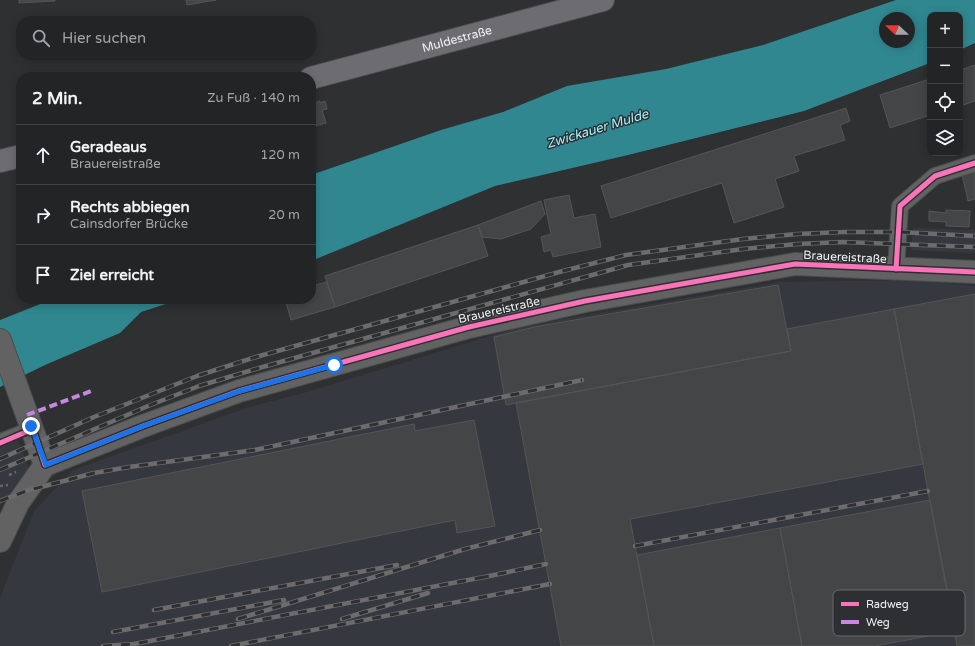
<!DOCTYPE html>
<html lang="de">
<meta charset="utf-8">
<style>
:root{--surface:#232425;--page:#2b2c2d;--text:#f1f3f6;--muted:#a3a4a7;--line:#404142}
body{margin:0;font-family:"Varela Round",sans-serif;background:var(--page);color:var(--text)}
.controls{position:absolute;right:12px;top:12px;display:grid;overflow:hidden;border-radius:8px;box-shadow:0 2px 10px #0003}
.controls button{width:36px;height:36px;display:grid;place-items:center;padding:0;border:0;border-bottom:1px solid var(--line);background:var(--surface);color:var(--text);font:20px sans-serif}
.compass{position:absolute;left:879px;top:12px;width:36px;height:36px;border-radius:50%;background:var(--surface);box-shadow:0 2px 10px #0003;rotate:292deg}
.stop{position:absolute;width:12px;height:12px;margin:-9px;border:3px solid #1a73e8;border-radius:50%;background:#fff}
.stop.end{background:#1a73e8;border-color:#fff;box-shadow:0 1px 4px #0008}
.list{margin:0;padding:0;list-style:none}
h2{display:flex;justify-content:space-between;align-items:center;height:52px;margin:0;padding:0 16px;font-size:17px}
h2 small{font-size:13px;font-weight:400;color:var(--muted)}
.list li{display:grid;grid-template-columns:26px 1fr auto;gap:12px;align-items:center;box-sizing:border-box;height:60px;padding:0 16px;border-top:1px solid var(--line)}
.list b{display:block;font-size:15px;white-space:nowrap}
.list p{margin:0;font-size:13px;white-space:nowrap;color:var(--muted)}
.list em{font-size:13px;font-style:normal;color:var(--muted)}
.icon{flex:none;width:22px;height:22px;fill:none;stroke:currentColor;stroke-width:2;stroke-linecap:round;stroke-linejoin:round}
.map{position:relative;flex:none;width:975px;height:646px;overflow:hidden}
.search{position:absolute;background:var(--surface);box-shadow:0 2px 10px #0003;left:16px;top:16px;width:300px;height:44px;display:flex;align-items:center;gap:10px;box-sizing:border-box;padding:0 14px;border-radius:16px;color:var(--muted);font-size:15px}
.panel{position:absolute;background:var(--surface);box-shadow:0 2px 10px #0003;left:16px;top:72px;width:300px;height:232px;border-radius:16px}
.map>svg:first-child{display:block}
.built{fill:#36383f}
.water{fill:#308790;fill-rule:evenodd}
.building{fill:#444546;stroke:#545556}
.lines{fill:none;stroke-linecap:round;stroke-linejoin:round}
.lane-casing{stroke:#4b4c4e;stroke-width:10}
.street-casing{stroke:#4b4c4e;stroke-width:18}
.secondary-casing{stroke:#4b4c4e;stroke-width:24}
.primary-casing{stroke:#4b4c4e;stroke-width:24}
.path{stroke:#686869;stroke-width:2.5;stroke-dasharray:3 3;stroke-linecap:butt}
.lane{stroke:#626263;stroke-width:8}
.street{stroke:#626263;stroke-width:16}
.secondary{stroke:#626263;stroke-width:22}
.primary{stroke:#6d6c71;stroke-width:22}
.rail-casing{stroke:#6c6c6d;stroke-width:4.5}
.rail{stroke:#2e2f32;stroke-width:3;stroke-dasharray:9;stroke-linecap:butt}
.quiet{stroke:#c787e3;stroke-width:4;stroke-dasharray:8 4;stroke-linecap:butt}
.cycleway-casing{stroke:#2e2f32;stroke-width:8}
.cycleway{stroke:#fb73b8;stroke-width:5}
.route{stroke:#1a73e8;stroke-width:5}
.labels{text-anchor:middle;stroke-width:3;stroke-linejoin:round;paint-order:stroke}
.street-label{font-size:12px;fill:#f1f2f4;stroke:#2e2f32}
.water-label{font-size:13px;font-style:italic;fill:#9ef4fc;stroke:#2e2f32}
.key{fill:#2e2f32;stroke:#686a6c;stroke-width:1}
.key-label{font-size:11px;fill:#f1f2f4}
</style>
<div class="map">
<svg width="975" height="646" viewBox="0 0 975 646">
<rect width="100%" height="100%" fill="#2f3031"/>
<!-- built -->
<path class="built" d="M913,228L975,230V253L911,250Z
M911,280L975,286V646H0V598L34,511L73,470L249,407L307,392L523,326L780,282Z
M15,434L29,468L0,506V441Z"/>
<!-- water -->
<path class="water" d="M896,0H975V43L960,50V15H930V63L804,111L628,155L495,186L311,261V175L441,130L503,112L567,86L666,69L763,45ZM885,18H909V42H885Z
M53,299H181L141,312L120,333L45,365L0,387V320Z"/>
<!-- building -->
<path class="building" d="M19,0H55V1L19,3Z
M186,0H216L187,5Z
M975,65V101L960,106V70Z
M930,79V115L890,128L880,95Z
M320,101V103L325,101L327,109L322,110L326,123L311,127V104Z
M846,108L850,121L840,125L845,140L794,156L799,171L775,179L784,207L734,223L722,183L611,218L601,186Z
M975,166V199L968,201L961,170Z
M569,195L574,218L595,214L601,247L553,257L551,250L544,252L541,237L551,234L544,200Z
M541,201L545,214L531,229L501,239L482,237L478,225Z
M946,210L970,211L969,227L946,226V222L929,221V211L946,213Z
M478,225L488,256L335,307L325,276Z
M327,282L335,307L291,320L285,299H311V286Z
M778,285L791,351L506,405L494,337L534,327Z
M975,294V646H957L894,309Z
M894,309L923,464L630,519L654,646H561L516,403L791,351L787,329Z
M474,420L495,526L457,533L455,520L102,592L82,491L414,424L415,431Z
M930,500L955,631L875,646H802L780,528Z
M780,528L802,646H654L637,555Z"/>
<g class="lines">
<!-- lane casing -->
<g class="lane-casing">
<path id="lane" d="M0,438L30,426"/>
</g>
<!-- street casing -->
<g class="street-casing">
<path id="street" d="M896,269L900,206L935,176L975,163"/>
</g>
<!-- secondary casing -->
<g class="secondary-casing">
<path id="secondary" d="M0,340L45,465
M45,465L143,426L239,391L469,327L585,301L795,264L975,272
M0,541L18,503L45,465"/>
</g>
<!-- primary casing -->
<g class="primary-casing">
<g id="primary">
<path id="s1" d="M311,78L603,0"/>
<path d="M0,161L21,156"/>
</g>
</g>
<!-- path -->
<path class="path" d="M9,475L16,472
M0,486L8,485"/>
<!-- lane -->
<use href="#lane" class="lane"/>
<!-- street -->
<use href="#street" class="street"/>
<!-- secondary -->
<use href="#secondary" class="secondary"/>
<!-- primary -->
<use href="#primary" class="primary"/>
<!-- rail casing -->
<g class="rail-casing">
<path id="rail" d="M0,459L94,417L197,376L256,357L563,271L626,255L743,239L797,234L844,232H899L975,236
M0,470L148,406L199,386L259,368L628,265L743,249L798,244L843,242L975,247
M0,501L26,491L94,473L129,467L255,450L582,380
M635,546L928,491
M480,578L546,564
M154,610L397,565
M238,619L465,549L540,530
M342,619L428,593
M113,632L284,600
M103,646L134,644L176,636L484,577
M231,646L550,584"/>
</g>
<!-- rail -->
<use href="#rail" class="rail"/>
<!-- quiet -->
<path class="quiet" d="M27,415L94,390"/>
<!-- cycleway casing -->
<g class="cycleway-casing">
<path id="cycleway" d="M896,269L900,206L935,176L975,163
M0,443L33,429L45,465L143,426L239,391L469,327L585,301L795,264L975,272"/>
</g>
<!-- cycleway -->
<use href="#cycleway" class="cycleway"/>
</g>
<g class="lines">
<!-- route -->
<path class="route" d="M31,426L46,465L143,426L240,391L334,365"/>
</g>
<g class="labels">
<!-- street labels -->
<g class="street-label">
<text dy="4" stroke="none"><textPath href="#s1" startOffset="151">Muldestraße</textPath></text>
<text transform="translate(845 257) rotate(3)" y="4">Brauereistraße</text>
<text transform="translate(499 310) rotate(-13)" y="4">Brauereistraße</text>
</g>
<!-- water labels -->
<g class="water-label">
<text transform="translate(597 128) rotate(-17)" y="5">Zwickauer Mulde</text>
</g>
</g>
<!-- legend -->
<rect x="833" y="590" width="132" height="46" rx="6" class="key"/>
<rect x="841" y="602" width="18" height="4" fill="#fb73b8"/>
<rect x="841" y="620" width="18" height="4" fill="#c787e3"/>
<g class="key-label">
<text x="866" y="608">Radweg</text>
<text x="866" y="626">Weg</text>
</g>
</svg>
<div class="controls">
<button>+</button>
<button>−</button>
<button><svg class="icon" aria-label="locate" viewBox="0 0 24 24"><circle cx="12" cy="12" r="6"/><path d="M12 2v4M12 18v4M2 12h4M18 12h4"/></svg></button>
<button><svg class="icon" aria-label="layers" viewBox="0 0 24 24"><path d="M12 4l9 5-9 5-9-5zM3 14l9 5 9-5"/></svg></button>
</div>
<svg class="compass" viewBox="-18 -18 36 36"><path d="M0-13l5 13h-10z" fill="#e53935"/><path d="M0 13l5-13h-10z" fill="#a3a4a7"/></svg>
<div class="stop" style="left:334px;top:365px"></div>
<div class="stop end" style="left:31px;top:426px"></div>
<div class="search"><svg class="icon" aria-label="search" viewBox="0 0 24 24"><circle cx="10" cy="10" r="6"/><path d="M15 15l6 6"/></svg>Hier suchen</div>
<section class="panel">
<h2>2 Min.<small>Zu Fuß · 140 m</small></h2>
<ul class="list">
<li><svg class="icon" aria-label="ahead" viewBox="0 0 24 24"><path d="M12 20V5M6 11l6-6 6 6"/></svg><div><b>Geradeaus</b><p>Brauereistraße</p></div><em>120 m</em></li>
<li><svg class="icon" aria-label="right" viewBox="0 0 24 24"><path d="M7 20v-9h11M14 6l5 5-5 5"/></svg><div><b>Rechts abbiegen</b><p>Cainsdorfer Brücke</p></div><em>20 m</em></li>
<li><svg class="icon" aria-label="arrive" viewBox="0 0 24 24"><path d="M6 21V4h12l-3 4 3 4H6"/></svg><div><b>Ziel erreicht</b></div></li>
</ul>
</section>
</div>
